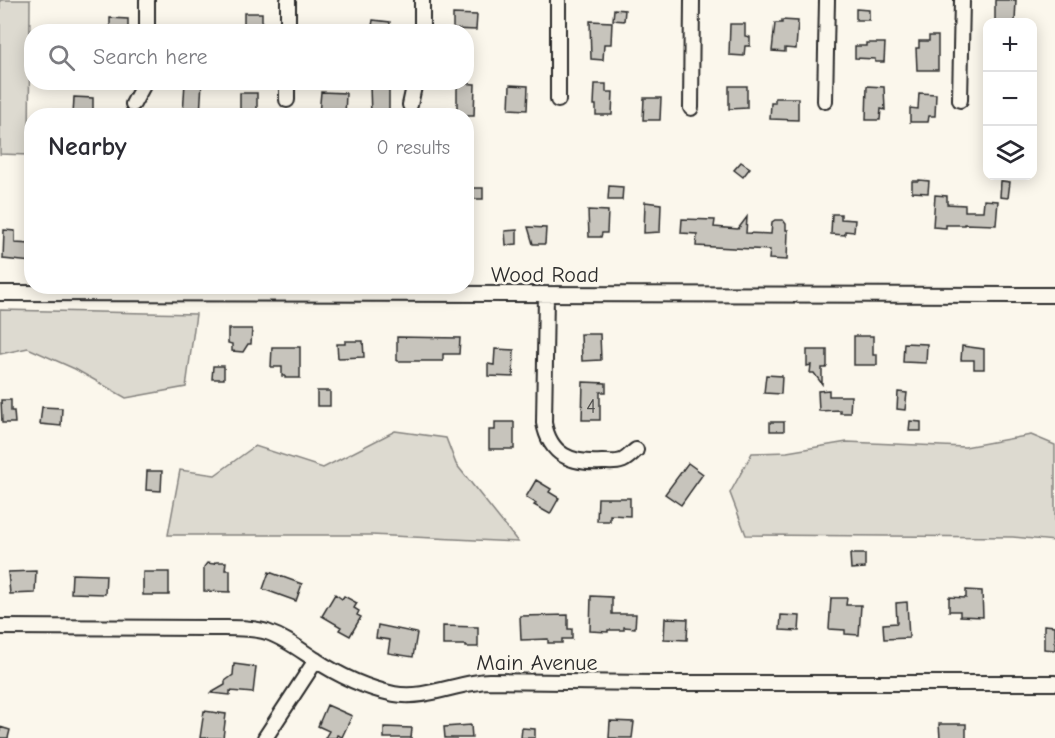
<!DOCTYPE html>
<meta charset="utf-8">
<style>
:root{--surface:#fff;--page:#f7f7f7;--text:#2b2b33;--muted:#7c7c81;--line:#e1e1e2}
body{margin:0;font-family:"Comic Neue",sans-serif;background:var(--page);color:var(--text)}
.controls{position:absolute;right:18px;top:18px;display:grid;overflow:hidden;border-radius:12px;box-shadow:0 3px 15px #0003}
.controls button{width:54px;height:54px;display:grid;place-items:center;padding:0;border:0;border-bottom:2px solid var(--line);background:var(--surface);color:var(--text);font:30px sans-serif}
.list{margin:0;padding:0;list-style:none}
h2{display:flex;justify-content:space-between;align-items:center;height:78px;margin:0;padding:0 24px;font-size:26px}
h2 small{font-size:20px;font-weight:400;color:var(--muted)}
.icon{flex:none;width:33px;height:33px;fill:none;stroke:currentColor;stroke-width:2;stroke-linecap:round;stroke-linejoin:round}
.map{position:relative;flex:none;width:1055px;height:738px;overflow:hidden}
.search{position:absolute;background:var(--surface);box-shadow:0 3px 15px #0003;left:24px;top:24px;width:450px;height:66px;display:flex;align-items:center;gap:15px;box-sizing:border-box;padding:0 21px;border-radius:24px;color:var(--muted);font-size:22px}
.panel{position:absolute;background:var(--surface);box-shadow:0 3px 15px #0003;left:24px;top:108px;width:450px;height:186px;border-radius:24px}
.map>svg:first-child{display:block}
.green{fill:#dddad0;stroke:#84827e;stroke-width:1.5}
.building{fill:#c7c4bc;stroke:#2b2b2b;stroke-width:1.5}
.lines{fill:none;stroke-linecap:round;stroke-linejoin:round}
.minor-casing{stroke:#2b2b2b;stroke-width:18}
.minor{stroke:#fbf7ec;stroke-width:14}
.labels{text-anchor:middle;stroke-width:5;stroke-linejoin:round;paint-order:stroke}
.number-label{font-size:20px;fill:#52514f}
.street-label{font-size:22px;fill:#2b2b2b;stroke:#fbf7ec}
</style>
<div class="map">
<svg width="1055" height="738" viewBox="0 0 1055 738">
<rect width="100%" height="100%" fill="#fbf7ec"/>
<filter id="ink" filterUnits="userSpaceOnUse"><feTurbulence type="fractalNoise" baseFrequency=".0167" numOctaves="2"/><feDisplacementMap in="SourceGraphic" scale="12" xChannelSelector="R" yChannelSelector="G"/><feConvolveMatrix kernelMatrix="1 2 1 2 8 2 1 2 1" color-interpolation-filters="sRGB"/></filter>
<g filter="url(#ink)">
<!-- green -->
<path class="green" d="M0,0H30L29,155L0,154Z
M0,310L196,314L186,387L126,398L75,369L28,348L0,354Z
M395,431L446,438L456,464L518,542L371,535H168L180,470L215,475L255,446L323,468Z
M1031,435L1055,445V541L1013,537L746,535L730,493L752,453L787,452L847,442L965,447Z"/>
<!-- building -->
<path class="building" d="M995,0H1016L1015,22H995Z
M614,9L625,10L624,21L613,20Z
M856,9L869,10V20H856Z
M244,13H262V32H247V28H244Z
M453,14L477,15L476,30L453,29Z
M110,18L128,19V32H110Z
M373,20L390,22L389,32H371Z
M782,20L798,21L796,49L785,48V52L772,51L775,23H782Z
M590,21L612,22L611,44H604L603,60L591,59Z
M730,24H745V36L750,37V46H745L744,56L729,55Z
M929,36H938V70H917L916,48H919V41H929Z
M866,43H885L884,62H875V59L855,58V46H866Z
M185,82H202L200,115H183Z
M457,83L475,84L474,116H457Z
M595,84H606V92H613L612,115H596V105H594Z
M370,85H389V116H371Z
M510,85L528,86L527,110L509,109Z
M729,86H747V108L729,109Z
M867,86L884,87L885,110L881,109L880,120H866Z
M321,92L346,93L345,116L319,114Z
M240,93H257V115H240Z
M919,93L936,94L935,116H929L928,122H910V108L918,109Z
M74,97L93,98V116H73Z
M644,98H661L660,120H643Z
M775,98H798V120L770,119L771,103H775Z
M741,162L750,168L743,177L734,170Z
M919,180L929,181L928,193L912,192V181H919Z
M1001,181L1010,182L1008,198L1000,197Z
M609,186L623,187L622,200H608Z
M466,188H483V199H466Z
M935,195L947,196V204L965,205V211H983L984,200L998,201L996,225L964,224V225H946V228L933,227Z
M645,202L661,204L660,232L644,233Z
M588,210L608,211L607,233H602L601,237H589Z
M832,214H841V219L855,220L854,232L845,231V235L831,234Z
M747,217L746,233L771,234L772,222L775,220H783L786,224V230H788L787,260L769,259L770,250L696,246L697,234L681,233L682,219L715,220L714,227L738,229Z
M528,227L546,228L545,244H533Z
M4,230L15,231V243L32,244V262L3,259Z
M517,230V244L506,245L505,231Z
M228,329H252L251,344H248L243,352L232,351V344L228,343Z
M581,334H600L601,360L582,361Z
M854,336H873V355H877V365H854Z
M397,337L460,338L459,354H443V361H397Z
M345,341H363L364,357L338,358L337,344H345Z
M904,343L927,344L926,363L903,362Z
M962,346L984,349V369H974V360H961Z
M272,347H300V378H285V376H282V367H271Z
M495,349L514,350L513,377L488,376V364L494,365Z
M807,350H827V366L826,368H822V384L814,373H810L811,365L807,366Z
M213,366H224V379H212Z
M766,375L782,376L781,394L764,393Z
M583,382L606,383V392H600V420H582Z
M829,390V396H851L850,413H840V410L819,411L818,391Z
M317,391H330V406H317Z
M898,392L907,393L905,410L897,409Z
M1,400H11V411H14L15,423H2Z
M42,407L62,408L61,426L40,424Z
M910,421L921,422V431H909Z
M495,422H514V449H489V430H495Z
M770,422H784V431H770Z
M688,463L703,474L681,505L665,494Z
M147,471H162L161,491L146,490Z
M536,480L551,489L549,492L559,498L550,514L534,505L536,503L526,497Z
M598,498H630V516L610,515V521H597Z
M850,554H865V568L851,569Z
M216,562H226L225,570H230V592L204,591V567L207,563L214,564Z
M36,571L35,593L10,594L8,572Z
M143,572H169V595H143Z
M269,572L302,584L296,601L263,589Z
M72,574L106,575L105,594L71,593Z
M966,590L982,591L983,617L960,616V611H949V597L966,598Z
M335,594L342,599L344,596L357,603L354,608L359,611L357,615L361,617L350,636L339,630L341,627L322,616Z
M591,596L612,597V614H636L635,628L624,627V630H608V632L590,631Z
M831,598H847L846,605H861L859,635L845,634V630L829,629Z
M907,602L909,638L884,639L883,624L897,623L896,603Z
M568,615V629H572V639H562V643H548V639L521,640L520,616Z
M781,615L800,616L799,631L780,630Z
M665,618L688,619L687,640L664,639Z
M378,625L417,633L413,657L388,653L390,640L376,638Z
M1044,625L1055,626V650L1044,649Z
M443,626L478,627V647H466V645H443Z
M234,664L256,667L253,693L230,691V695L211,693L225,685V681L233,675Z
M327,705L352,716L342,737L337,735L336,738H325L329,731L318,726Z
M204,711L226,714L223,738H200Z
M610,721L634,722L632,738H609Z
M939,724H966V738H940Z
M471,725L472,738H445L444,727Z
M0,727L10,730L8,738H0Z
M384,727L412,728L411,738H384Z
M522,728L535,729V738H521Z"/>
<g class="lines">
<!-- minor casing -->
<g class="minor-casing">
<path id="minor" d="M147,32V0
M288,32V0
M422,32V0
M287,100V82
M558,100V0
M960,100L962,0
M825,101L827,0
M133,104L145,82
M410,105L415,82
M691,108L692,0
M0,293L1055,295
M546,295L544,423C550,455 571,464 602,462C608,462 616,463 621,461C626,460 632,453 636,450
M0,627L212,628C230,628 250,627 267,632C285,638 299,649 314,659C338,675 366,688 394,694C425,700 458,682 489,681L653,683H1055
M265,738L316,660"/>
</g>
<!-- minor -->
<use href="#minor" class="minor"/>
</g>
</g>
<g class="labels">
<!-- number labels -->
<g class="number-label">
<text x="591" y="413">4</text>
</g>
<!-- street labels -->
<g class="street-label">
<text x="545" y="282">Wood Road</text>
<text x="537" y="670">Main Avenue</text>
</g>
</g>
</svg>
<div class="controls">
<button>+</button>
<button>−</button>
<button><svg class="icon" aria-label="layers" viewBox="0 0 24 24"><path d="M12 4l9 5-9 5-9-5zM3 14l9 5 9-5"/></svg></button>
</div>
<div class="search"><svg class="icon" aria-label="search" viewBox="0 0 24 24"><circle cx="10" cy="10" r="6"/><path d="M15 15l6 6"/></svg>Search here</div>
<section class="panel">
<h2>Nearby<small>0 results</small></h2>
<ul class="list">
</ul>
</section>
</div>
